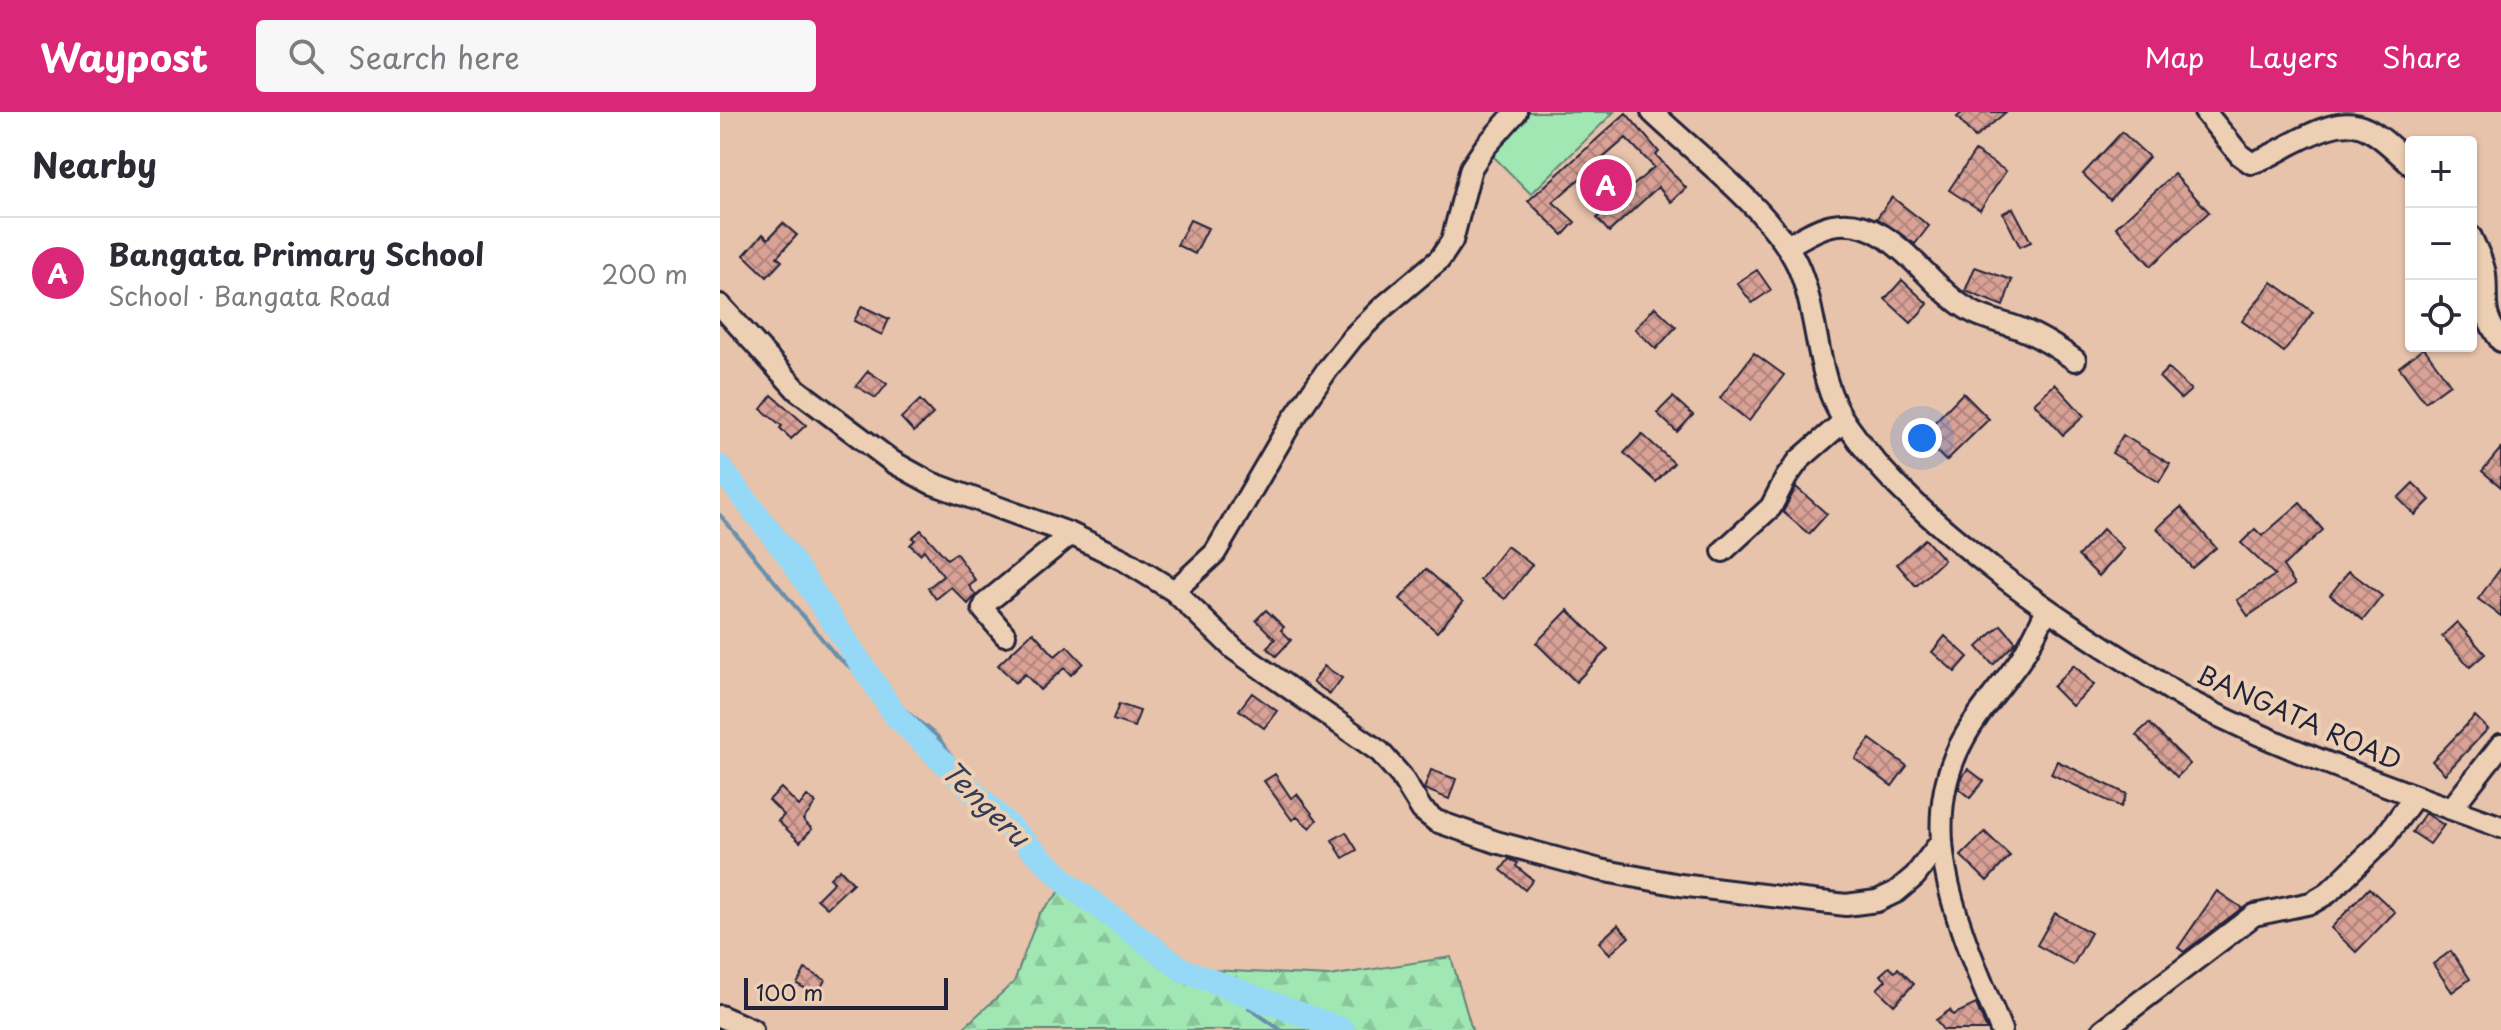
<!DOCTYPE html>
<meta charset="utf-8">
<style>
:root{--surface:#fff;--page:#f7f7f7;--text:#2b2b33;--muted:#7c7c81;--line:#e1e1e2;--accent:#db2777}
body{margin:0;font-family:"Playpen Sans",sans-serif;background:var(--page);color:var(--text)}
.controls{position:absolute;right:24px;top:24px;display:grid;overflow:hidden;border-radius:8px;box-shadow:0 2px 6px #0004}
.controls button{width:72px;height:72px;display:grid;place-items:center;padding:0;border:0;border-bottom:2px solid var(--line);background:var(--surface);color:var(--text);font:40px sans-serif}
.scale{position:absolute;left:24px;bottom:20px;width:204px;box-sizing:border-box;padding-left:8px;border:4px solid #22223b;border-top:0;font-size:22px;line-height:28px;white-space:nowrap;color:#22223b;-webkit-text-stroke:6px #edd0b3;paint-order:stroke}
.you{position:absolute;left:1202px;top:326px;width:28px;height:28px;margin:-20px;border:6px solid #fff;border-radius:50%;background:#1a73e8;box-shadow:0 0 0 12px #1a73e833}
.badge{display:grid;place-items:center;width:52px;height:52px;border-radius:50%;background:var(--accent);color:#fff;font-size:26px;font-weight:700}
.pin{position:absolute;translate:-50% -50%;border:4px solid #fff;box-shadow:0 2px 8px #0006}
.list{margin:0;padding:0;list-style:none}
h2{display:flex;justify-content:space-between;align-items:center;height:104px;margin:0;padding:0 32px;font-size:34px}
h2 small{font-size:26px;font-weight:400;color:var(--muted)}
.list li{display:grid;grid-template-columns:52px 1fr auto;gap:24px;align-items:center;box-sizing:border-box;height:112px;padding:0 32px;border-top:2px solid var(--line)}
.list b{display:block;font-size:30px;white-space:nowrap}
.list p{margin:0;font-size:26px;white-space:nowrap;color:var(--muted)}
.list em{font-size:26px;font-style:normal;color:var(--muted)}
.icon{flex:none;width:44px;height:44px;fill:none;stroke:currentColor;stroke-width:2;stroke-linecap:round;stroke-linejoin:round}
.map{position:relative;flex:none;width:1781px;height:918px;overflow:hidden}
header{display:flex;align-items:center;gap:48px;box-sizing:border-box;height:112px;padding:0 40px;background:var(--accent);color:#fff}
header strong{font-size:38px}
nav{display:flex;gap:44px;margin-inline-start:auto;font-size:28px}
.search{width:560px;height:72px;background:var(--page);display:flex;align-items:center;gap:20px;box-sizing:border-box;padding:0 28px;border-radius:8px;color:var(--muted);font-size:30px}
main{display:flex}
aside{flex:1;background:var(--surface)}
.map>svg:first-child{display:block}
.forest{fill:url(#forest-firs);stroke:#628478;stroke-width:2}
.pitch{fill:#a1e7b4;stroke:#628478;stroke-width:2}
.lines{fill:none;stroke-linecap:round;stroke-linejoin:round}
.stream{stroke:#6790ac;stroke-width:4}
.river{stroke:#95d9f7;stroke-width:24}
.building{fill:url(#building-cross-hatch);stroke:#22223b;stroke-width:2}
.minor-casing{stroke:#22223b;stroke-width:26}
.minor{stroke:#edd0b3;stroke-width:20}
.labels{text-anchor:middle;stroke-width:8;stroke-linejoin:round;paint-order:stroke}
.street-label{font-size:26px;fill:#22223b;stroke:#edd0b3}
.water-label{font-size:28px;font-style:italic;fill:#333d57;stroke:#edd0b3}
</style>
<header>
<strong>Waypost</strong>
<div class="search"><svg class="icon" aria-label="search" viewBox="0 0 24 24"><circle cx="10" cy="10" r="6"/><path d="M15 15l6 6"/></svg>Search here</div>
<nav><a>Map</a><a>Layers</a><a>Share</a></nav>
</header>
<main>
<aside>
<h2>Nearby<small></small></h2>
<ul class="list">
<li><span class="badge">A</span><div><b>Bangata Primary School</b><p>School · Bangata Road</p></div><em>200 m</em></li>
</ul>
</aside>
<div class="map">
<svg width="1781" height="918" viewBox="0 0 1781 918">
<defs>
<pattern id="forest-firs" width="22" height="20" patternUnits="userSpaceOnUse" patternTransform="scale(2)"><rect width="22" height="20" fill="#a1e7b4"/><path d="M5 1l3.5 6h-7zM16 11l3.5 6h-7z" fill="#8ac69c"/></pattern>
<pattern id="building-cross-hatch" width="8" height="8" patternUnits="userSpaceOnUse" patternTransform="scale(2)"><rect width="8" height="8" fill="#daa297"/><path d="M0 0l8 8M0 8l8-8" fill="none" stroke="#b0847c"/></pattern>
</defs>
<rect width="100%" height="100%" fill="#e8c3ab"/>
<filter id="ink" filterUnits="userSpaceOnUse"><feTurbulence type="fractalNoise" baseFrequency=".0125" numOctaves="2"/><feDisplacementMap in="SourceGraphic" scale="16" xChannelSelector="R" yChannelSelector="G"/><feConvolveMatrix kernelMatrix="1 2 1 2 8 2 1 2 1" color-interpolation-filters="sRGB"/></filter>
<g filter="url(#ink)">
<!-- forest -->
<path class="forest" d="M347,772L471,857L609,864L731,845L752,918H241L294,870L319,802Z"/>
<!-- pitch -->
<path class="pitch" d="M806,0H894L811,82L767,38Z"/>
<g class="lines">
<!-- stream -->
<path class="stream" d="M0,403L116,544L217,624L303,742L445,839
M529,896L561,918"/>
<!-- river -->
<path class="river" d="M0,355L71,447L176,604L347,771L463,858L623,918"/>
</g>
<!-- building -->
<path class="building" d="M1243,0H1286L1255,26L1237,5Z
M906,1L939,40L936,43L966,76L951,90L938,75L889,120L877,106L934,55L906,26L833,90L855,110L843,123L808,89Z
M1402,20L1429,45L1390,88L1363,62Z
M1255,39L1286,59L1260,98L1229,78Z
M1454,62L1489,100L1431,154L1396,115Z
M1172,85L1209,114L1195,132L1157,106Z
M1293,96L1311,130L1300,135L1283,101Z
M470,108L488,116L475,142L457,133Z
M63,111L77,123L57,145L62,149L47,165L24,143L43,122L48,127Z
M1255,155L1292,168L1283,194L1245,179Z
M1037,158L1051,178L1032,191L1017,171Z
M1182,168L1208,192L1191,211L1165,187Z
M1552,170L1593,200L1564,240L1522,209Z
M142,194L169,207L162,223L134,209Z
M935,195L956,215L936,237L915,217Z
M1704,236L1730,272L1705,290L1679,255Z
M1034,241L1064,263L1029,309L1000,286Z
M1448,256L1471,278L1461,287L1439,265Z
M148,259L167,272L156,286L136,274Z
M1335,272L1364,304L1343,323L1314,291Z
M1243,281L1269,307L1226,349L1201,324Z
M52,283L86,313L71,327L60,316L62,314L41,297Z
M953,285L973,303L957,320L937,301Z
M200,288L213,302L194,320L181,306Z
M922,322L954,351L936,370L904,341Z
M1403,323L1450,352L1439,370L1392,341Z
M1781,336V375L1762,359Z
M1693,371L1710,388L1695,403L1678,386Z
M1076,375L1107,402L1089,422L1063,400Z
M1580,391L1603,418L1563,454L1575,472L1528,504L1517,488L1555,463L1521,431L1535,417L1542,424Z
M1461,395L1496,436L1472,456L1437,416Z
M1383,417L1404,437L1379,464L1358,444Z
M201,418L227,447L236,441L256,469L249,474L256,483L248,492L231,475L216,487L208,476L223,464L204,438L200,442L190,433L195,428L192,426Z
M1205,427L1224,448L1196,474L1177,452Z
M787,434L812,453L785,487L760,468Z
M1781,456V504L1758,487Z
M706,457L743,490L717,520L680,487Z
M1629,459L1662,484L1643,508L1610,483Z
M546,498L564,515L561,518L571,528L556,544L547,536L555,527L536,508Z
M848,498L888,537L856,570L816,531Z
M1737,510L1765,542L1750,555L1722,524Z
M1281,513L1296,530L1273,553L1257,535Z
M313,520L335,544L347,534L363,551L351,563L344,556L320,578L305,562L295,571L278,553Z
M1225,524L1248,545L1235,560L1212,540Z
M1354,553L1374,573L1352,594L1333,575Z
M604,554L622,566L610,582L593,570Z
M532,581L557,599L544,616L519,598Z
M399,592L420,599L414,615L393,608Z
M1755,604L1768,617L1725,662L1712,649Z
M1429,611L1470,652L1457,665L1416,623Z
M1150,627L1187,654L1172,674L1135,647Z
M1337,649L1407,682L1401,695L1331,662Z
M1248,657L1264,669L1250,686L1239,677L1241,666Z
M711,658L736,667L729,687L704,677Z
M555,662L571,686L577,682L597,708L590,716L577,705L572,708L544,669Z
M61,676L79,694L87,684L96,691L83,708L92,717L80,730L58,709L64,703L49,688Z
M1705,701L1724,713L1710,732L1692,720Z
M626,720L637,738L623,746L612,728Z
M1265,720L1290,744L1267,769L1241,744Z
M789,747L798,751L796,754L813,768L805,778L781,758Z
M120,757L133,771L107,796L97,787L114,770L110,766Z
M1649,776L1675,800L1636,840L1611,816Z
M1497,779L1522,796L1464,840L1458,836Z
M1335,801L1371,821L1353,853L1317,833Z
M898,813L909,825L890,842L879,830Z
M1731,839L1750,867L1732,880L1713,852Z
M1169,855L1175,860L1178,856L1194,872L1174,893L1157,877L1166,868L1160,863Z
M85,857L105,868L97,883L77,872Z
M1256,892L1267,918H1223L1216,908L1230,898L1233,903Z"/>
<g class="lines">
<!-- minor casing -->
<g class="minor-casing">
<path id="minor" d="M932,0C975,41 1052,100 1077,152C1100,202 1094,267 1127,313C1169,374 1224,419 1282,464C1327,498 1374,529 1422,559C1439,570 1455,582 1473,591C1572,642 1677,677 1781,715
M1485,0L1520,43L1531,51C1546,47 1558,39 1571,32C1632,0 1643,7 1691,53
M1751,125C1756,137 1763,149 1765,162C1768,194 1760,199 1781,229
M1067,134C1081,127 1096,116 1112,113C1170,101 1205,173 1249,198C1265,208 1284,210 1301,217C1321,225 1338,236 1355,248
M0,193L77,278L173,350L211,371L351,422L404,448L454,479L514,537L660,640L681,664L702,698L716,709L776,730L880,758L960,773L1126,793L1157,789L1176,780L1195,764L1220,731
M1003,439L1051,395L1066,366L1079,348L1124,309
M454,479L495,441L572,309L607,258L633,225L662,196L720,147L732,129L751,56L765,35L796,0
M285,523L263,497L266,491L351,422
M1731,697L1781,633
M0,904L32,918
M1281,918C1245,827 1190,721 1244,626C1259,598 1280,576 1298,551C1310,534 1318,516 1327,497
M1383,918L1534,803L1591,791L1608,781L1662,729L1695,684"/>
</g>
<!-- minor -->
<use href="#minor" class="minor"/>
</g>
</g>
<g class="labels">
<!-- street labels -->
<g class="street-label">
<text transform="translate(1579 606) rotate(24)" y="9">BANGATA ROAD</text>
</g>
<!-- water labels -->
<g class="water-label">
<text transform="translate(265 692) rotate(44)" y="10">Tengeru</text>
</g>
</g>
</svg>
<div class="controls">
<button>+</button>
<button>−</button>
<button><svg class="icon" aria-label="locate" viewBox="0 0 24 24"><circle cx="12" cy="12" r="6"/><path d="M12 2v4M12 18v4M2 12h4M18 12h4"/></svg></button>
</div>
<div class="scale">100 m</div>
<div class="you"></div>
<div class="pin badge" style="left:886px;top:73px">A</div>
</div>
</main>
